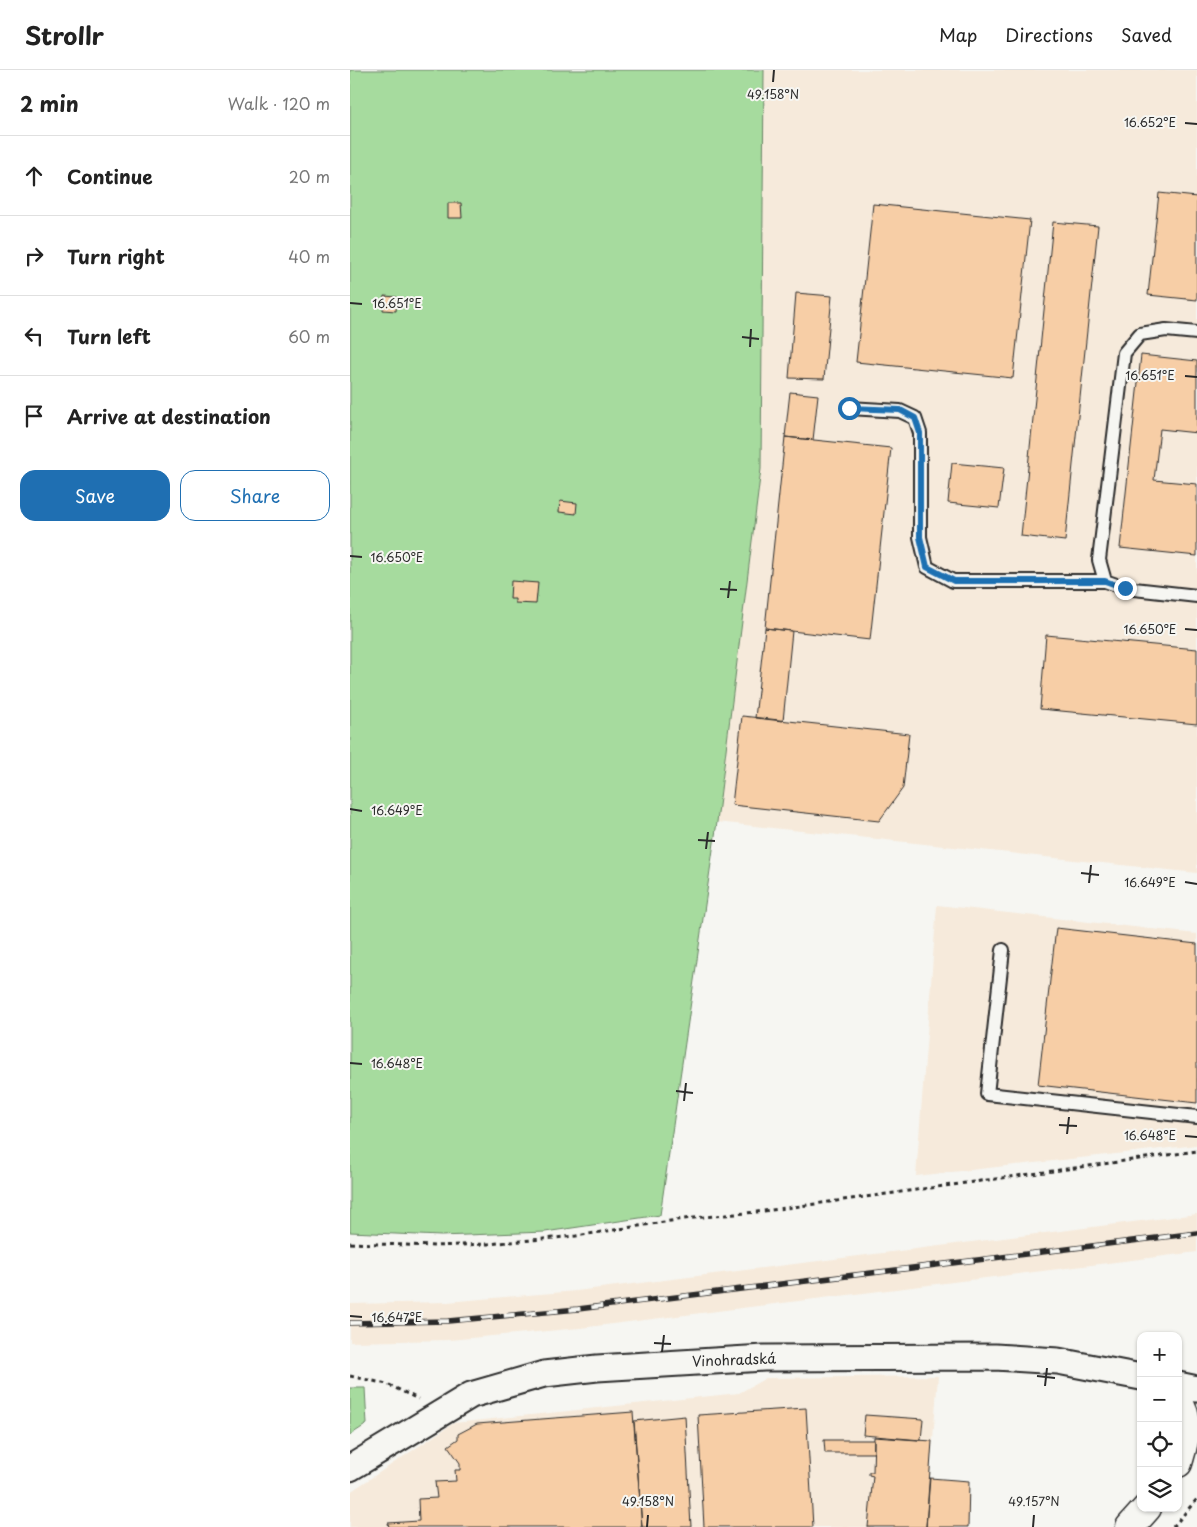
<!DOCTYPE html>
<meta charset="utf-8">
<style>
:root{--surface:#fff;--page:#f6f6f6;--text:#222;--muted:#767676;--line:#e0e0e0;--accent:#1f6fb2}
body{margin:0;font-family:"Playpen Sans",sans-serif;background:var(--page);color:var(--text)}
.controls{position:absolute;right:15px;bottom:15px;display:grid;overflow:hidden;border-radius:10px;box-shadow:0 1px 4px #0004}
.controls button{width:45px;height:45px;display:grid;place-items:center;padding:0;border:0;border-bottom:1px solid var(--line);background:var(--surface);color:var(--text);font:25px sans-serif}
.stop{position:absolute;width:15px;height:15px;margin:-11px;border:4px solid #1f6fb2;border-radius:50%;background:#fff}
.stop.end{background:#1f6fb2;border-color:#fff;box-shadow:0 1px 5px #0008}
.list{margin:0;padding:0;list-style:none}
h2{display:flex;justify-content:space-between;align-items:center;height:65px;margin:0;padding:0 20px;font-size:21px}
h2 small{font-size:16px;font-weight:400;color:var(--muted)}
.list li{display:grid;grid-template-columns:32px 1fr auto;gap:15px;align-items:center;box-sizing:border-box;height:80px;padding:0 20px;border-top:1px solid var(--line)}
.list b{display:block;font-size:19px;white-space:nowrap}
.list em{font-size:16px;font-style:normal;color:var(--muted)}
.actions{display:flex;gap:10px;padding:15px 20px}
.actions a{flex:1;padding:11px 0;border:1px solid var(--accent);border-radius:15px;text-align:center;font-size:18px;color:var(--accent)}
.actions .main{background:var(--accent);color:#fff}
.icon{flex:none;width:28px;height:28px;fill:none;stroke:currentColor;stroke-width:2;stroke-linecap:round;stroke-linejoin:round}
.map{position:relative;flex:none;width:847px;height:1457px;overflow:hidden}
header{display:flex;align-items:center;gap:30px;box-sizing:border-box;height:70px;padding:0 25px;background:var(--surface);border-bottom:1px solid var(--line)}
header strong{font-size:24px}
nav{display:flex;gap:28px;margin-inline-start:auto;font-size:18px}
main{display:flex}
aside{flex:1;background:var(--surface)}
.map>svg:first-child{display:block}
.built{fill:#f6eadb}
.green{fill:#a6db9e;stroke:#688364}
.building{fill:#f7cea6;stroke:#2b2b2b}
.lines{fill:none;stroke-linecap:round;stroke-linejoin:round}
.lane-casing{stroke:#2b2b2b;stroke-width:16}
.street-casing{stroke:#2b2b2b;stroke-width:29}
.secondary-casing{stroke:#2b2b2b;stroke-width:31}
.path{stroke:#2b2b2b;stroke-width:3;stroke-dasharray:4 4;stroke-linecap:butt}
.lane{stroke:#f6f6f2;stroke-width:12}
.street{stroke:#f6f6f2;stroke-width:25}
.secondary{stroke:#f6f6f2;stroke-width:28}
.rail-casing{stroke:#2b2b2b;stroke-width:5.5}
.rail{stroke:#f6f6f2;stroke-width:4;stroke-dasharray:11;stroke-linecap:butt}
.route{stroke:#1f6fb2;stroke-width:6}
.ticks{fill:none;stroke:#2b2b2b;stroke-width:2}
.labels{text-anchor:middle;stroke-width:4;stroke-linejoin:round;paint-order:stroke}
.street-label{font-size:14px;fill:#2b2b2b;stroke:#f6f6f2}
.ticks-label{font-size:12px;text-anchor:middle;fill:#2b2b2b;stroke:#f6f6f2;stroke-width:4;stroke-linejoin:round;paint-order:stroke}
</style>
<header>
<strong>Strollr</strong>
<nav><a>Map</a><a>Directions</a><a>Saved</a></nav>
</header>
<main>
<aside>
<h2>2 min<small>Walk · 120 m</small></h2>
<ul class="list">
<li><svg class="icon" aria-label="ahead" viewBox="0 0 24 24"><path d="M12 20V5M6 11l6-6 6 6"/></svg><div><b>Continue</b></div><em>20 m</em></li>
<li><svg class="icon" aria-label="right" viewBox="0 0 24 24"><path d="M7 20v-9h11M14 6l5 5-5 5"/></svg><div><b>Turn right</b></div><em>40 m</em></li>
<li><svg class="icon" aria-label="left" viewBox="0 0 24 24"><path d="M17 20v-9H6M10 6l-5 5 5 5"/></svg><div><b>Turn left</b></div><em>60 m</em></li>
<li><svg class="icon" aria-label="arrive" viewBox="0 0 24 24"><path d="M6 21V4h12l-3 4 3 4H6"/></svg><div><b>Arrive at destination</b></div></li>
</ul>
<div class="actions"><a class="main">Save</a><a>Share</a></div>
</aside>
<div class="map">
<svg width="847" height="1457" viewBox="0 0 847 1457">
<rect width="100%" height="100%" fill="#f6f6f2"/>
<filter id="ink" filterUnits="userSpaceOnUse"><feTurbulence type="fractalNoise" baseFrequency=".02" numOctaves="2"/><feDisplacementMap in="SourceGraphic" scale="10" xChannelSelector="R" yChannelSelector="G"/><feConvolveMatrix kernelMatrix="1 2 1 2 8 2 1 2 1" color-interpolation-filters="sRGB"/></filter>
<g filter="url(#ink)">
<!-- built -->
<path class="built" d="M414,0H847V803L367,752L411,399Z
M587,835L847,864V1075L566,1106Z
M847,1144V1182L230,1258L99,1270L0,1272V1234L97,1232L226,1221Z
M588,1306L576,1457H0V1422L104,1353L389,1323L416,1308Z"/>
<!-- green -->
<path class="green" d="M0,0H414L411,399L367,752L310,1145L195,1162L91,1166L0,1162Z
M0,1318H15L17,1354L0,1365Z"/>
<!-- building -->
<path class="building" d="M809,123L847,127V230L798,225Z
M98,133H111L112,148H98Z
M523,134L680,150L663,308L506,292Z
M703,152L748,156L715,471L671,466Z
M446,223L482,226L474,309L439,308Z
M34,226L47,227L46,241L33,240Z
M791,285L847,291V363L810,359L804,410L847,414V486L770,478Z
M440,322L468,325L463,370L435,367Z
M435,367L541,378L520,570L415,558Z
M602,393L654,398L649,438L598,433Z
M210,431L227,433L226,444L209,442Z
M161,511L188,513L186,534L165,533V529H160Z
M415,558L442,561L433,651L405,648Z
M696,565L847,579V654L690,639Z
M392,646L559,664L553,718L529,751L382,735Z
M706,858L847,874V1033L688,1015Z
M456,1338L463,1457H354L348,1345Z
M283,1342L292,1457H39L38,1453L69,1451L68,1429L87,1428L85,1412L106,1411L105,1400H110V1393L98,1376L108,1369V1364L127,1354Z
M515,1345L573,1349L571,1370L513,1365Z
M335,1346L341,1457H292L284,1351Z
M524,1367L582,1371L576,1457H518L523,1406L519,1405V1402H523Z
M474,1370H524V1383H475Z
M580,1408L619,1411L618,1457H576Z"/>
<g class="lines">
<!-- lane casing -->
<g class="lane-casing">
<path id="lane" d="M499,338L550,341L565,348L570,363V467L577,497L603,511H755L775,518L847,526
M755,511L749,490L774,283L790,264L816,260L847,263
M653,880L637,1024L847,1047"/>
</g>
<!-- street casing -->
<g class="street-casing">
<path id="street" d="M828,1315L847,1319
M0,1398L121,1325L194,1304L247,1298L414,1288L645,1287L708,1291L791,1307"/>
</g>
<!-- secondary casing -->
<g class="secondary-casing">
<path id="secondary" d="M828,1332C842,1351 834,1372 828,1393
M780,1457L797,1438"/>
</g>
<!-- path -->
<path class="path" d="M0,1173L84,1176L138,1174L226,1166L333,1149L407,1142L847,1081
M0,1306L37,1314L68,1329
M823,1457L847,1429"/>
<!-- lane -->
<use href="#lane" class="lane"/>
<!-- street -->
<use href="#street" class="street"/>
<!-- secondary -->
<use href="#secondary" class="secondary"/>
<!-- rail casing -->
<g class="rail-casing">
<path id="rail" d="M0,1253L98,1251L228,1239L847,1163"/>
</g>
<!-- rail -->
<use href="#rail" class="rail"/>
</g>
</g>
<g class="lines" filter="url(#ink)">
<!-- route -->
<path class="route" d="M499,338L550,340L565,348L570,363V467L577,497L604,511H755L775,518"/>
</g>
<!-- ticks -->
<path class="ticks" d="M423,12L424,0M835,53L847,54M0,233L12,234M392,267L409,269M400,277L401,259M835,306L847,307M0,486L12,487M370,519L387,520M378,528L380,511M835,559L847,560M0,739L12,741M348,770L365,771M356,779L358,762M731,803L749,805M835,812L847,814M739,813L741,795M0,993L12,994M326,1021L343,1023M334,1031L336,1013M709,1055L727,1056M717,1064L719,1047M835,1066L847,1067M0,1246L12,1247M304,1273L321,1274M312,1282L314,1265M687,1306L705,1308M695,1316L697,1298M297,1457L298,1445M683,1457L684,1445"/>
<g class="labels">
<!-- street labels -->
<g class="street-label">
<text transform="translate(384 1290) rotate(-2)" y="5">Vinohradská</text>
</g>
</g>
<g class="ticks-label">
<text x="423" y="29">49.158°N</text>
<text x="800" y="57">16.652°E</text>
<text x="47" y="238">16.651°E</text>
<text x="800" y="310">16.651°E</text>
<text x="47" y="492">16.650°E</text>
<text x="800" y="564">16.650°E</text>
<text x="47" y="745">16.649°E</text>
<text x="800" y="817">16.649°E</text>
<text x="47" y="998">16.648°E</text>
<text x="800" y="1070">16.648°E</text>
<text x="47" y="1252">16.647°E</text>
<text x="298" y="1436">49.158°N</text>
<text x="684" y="1436">49.157°N</text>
</g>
</svg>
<div class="controls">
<button>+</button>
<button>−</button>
<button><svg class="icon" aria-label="locate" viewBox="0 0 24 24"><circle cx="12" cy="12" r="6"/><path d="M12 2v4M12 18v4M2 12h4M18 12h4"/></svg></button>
<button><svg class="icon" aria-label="layers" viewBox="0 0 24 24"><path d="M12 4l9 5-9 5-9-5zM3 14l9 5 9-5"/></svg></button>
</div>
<div class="stop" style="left:499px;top:338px"></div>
<div class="stop end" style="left:775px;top:518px"></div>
</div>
</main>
